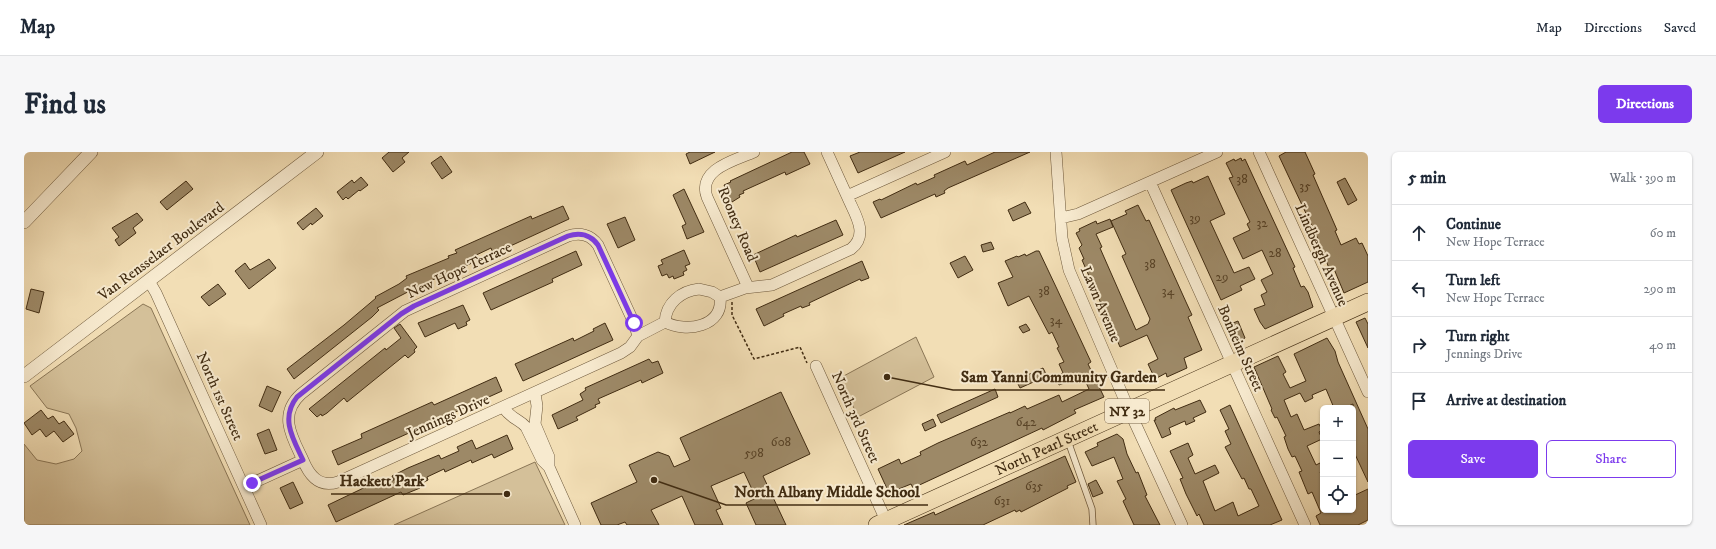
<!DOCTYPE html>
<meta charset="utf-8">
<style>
:root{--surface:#fff;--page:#f6f6f7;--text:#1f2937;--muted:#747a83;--line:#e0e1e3;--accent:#7c3aed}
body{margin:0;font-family:"IM FELL DW Pica",serif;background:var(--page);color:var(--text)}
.controls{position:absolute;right:12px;bottom:12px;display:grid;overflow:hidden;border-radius:6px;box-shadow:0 1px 3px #0004}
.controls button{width:36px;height:36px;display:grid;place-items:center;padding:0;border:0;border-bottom:1px solid var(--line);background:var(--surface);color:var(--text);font:20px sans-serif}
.stop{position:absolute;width:12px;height:12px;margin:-9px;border:3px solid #7c3aed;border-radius:50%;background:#fff}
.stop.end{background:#7c3aed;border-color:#fff;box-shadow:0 1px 4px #0008}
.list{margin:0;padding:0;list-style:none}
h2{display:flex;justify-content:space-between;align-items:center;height:52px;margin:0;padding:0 16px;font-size:17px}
h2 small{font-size:13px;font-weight:400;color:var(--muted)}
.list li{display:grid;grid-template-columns:26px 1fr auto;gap:12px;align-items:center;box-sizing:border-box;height:56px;padding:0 16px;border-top:1px solid var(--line)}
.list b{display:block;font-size:15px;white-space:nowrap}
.list p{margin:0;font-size:13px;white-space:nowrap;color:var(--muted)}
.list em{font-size:13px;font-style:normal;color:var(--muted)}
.actions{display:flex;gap:8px;padding:12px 16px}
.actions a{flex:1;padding:9px 0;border:1px solid var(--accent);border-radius:6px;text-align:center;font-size:14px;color:var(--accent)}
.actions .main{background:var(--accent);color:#fff}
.icon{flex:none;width:22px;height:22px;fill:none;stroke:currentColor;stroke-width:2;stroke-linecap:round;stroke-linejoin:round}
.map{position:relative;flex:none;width:1344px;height:373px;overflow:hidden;border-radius:6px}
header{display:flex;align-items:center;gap:24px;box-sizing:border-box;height:56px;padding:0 20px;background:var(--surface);border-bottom:1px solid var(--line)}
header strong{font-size:19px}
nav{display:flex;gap:22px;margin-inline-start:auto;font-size:14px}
.intro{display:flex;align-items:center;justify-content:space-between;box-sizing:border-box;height:96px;padding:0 24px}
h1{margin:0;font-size:28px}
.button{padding:10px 18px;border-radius:6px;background:var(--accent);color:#fff;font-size:14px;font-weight:700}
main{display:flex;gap:24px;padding:0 24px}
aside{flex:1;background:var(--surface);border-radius:6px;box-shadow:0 1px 3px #0004}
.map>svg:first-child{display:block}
.green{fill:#d4c099;stroke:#8a7656}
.building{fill:#9d8967;stroke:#412c12}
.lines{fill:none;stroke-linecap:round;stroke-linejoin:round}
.service-casing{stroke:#6d583b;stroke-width:7}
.minor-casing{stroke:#6d583b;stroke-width:12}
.tertiary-casing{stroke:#6d583b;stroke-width:14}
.primary-casing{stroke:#412c12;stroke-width:18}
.path{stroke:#412c12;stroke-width:1.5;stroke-dasharray:3 2;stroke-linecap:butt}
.service{stroke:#f7eacf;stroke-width:5.5}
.minor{stroke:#f7eacf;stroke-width:11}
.tertiary{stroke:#f7eacf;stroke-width:13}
.primary{stroke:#f2deb5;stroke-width:17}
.route{stroke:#7c3aed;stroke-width:5}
.labels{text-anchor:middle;stroke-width:4;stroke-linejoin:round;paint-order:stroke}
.number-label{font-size:13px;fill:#584327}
.shield{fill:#f7eacf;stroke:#78654b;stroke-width:1}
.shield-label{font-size:14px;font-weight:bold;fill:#412c12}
.street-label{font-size:15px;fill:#412c12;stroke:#f7eacf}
.leader{fill:none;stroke:#412c12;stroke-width:1.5}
.callout-dot{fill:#412c12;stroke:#f7eacf;stroke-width:1.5}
.callout-label{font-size:16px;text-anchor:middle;font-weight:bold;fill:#412c12;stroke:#f7eacf;stroke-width:4;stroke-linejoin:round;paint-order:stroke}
</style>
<header>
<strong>Map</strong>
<nav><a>Map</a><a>Directions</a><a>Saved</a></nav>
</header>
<div class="intro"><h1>Find us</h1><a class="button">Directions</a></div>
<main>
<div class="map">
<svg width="1344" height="373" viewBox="0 0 1344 373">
<rect width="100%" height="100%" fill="#f2deb5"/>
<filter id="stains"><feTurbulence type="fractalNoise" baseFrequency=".005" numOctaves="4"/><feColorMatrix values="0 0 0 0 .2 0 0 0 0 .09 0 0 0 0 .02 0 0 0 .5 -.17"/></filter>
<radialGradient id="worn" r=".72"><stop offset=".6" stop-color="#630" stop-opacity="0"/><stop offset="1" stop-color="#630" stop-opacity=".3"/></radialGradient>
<!-- green -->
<path class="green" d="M119,152L127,156L226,373H0V292L13,308L32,312L50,307L58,299L52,276L45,262L23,256L6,234Z
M892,185L910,225L834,265L816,226Z
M511,310L541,373H370Z"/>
<!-- building -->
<path class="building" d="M365,0H385L378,6L381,10L369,20L358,6Z
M666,0H691L666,12L662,2Z
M768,0H780L786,12L762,23L761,20L719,39L720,41L715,43L716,45L708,50L700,33L707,30L706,29Z
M836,0H881L834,21L826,4Z
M971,0H1006L924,36L920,39L921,41L912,45L911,42L857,66L849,50L856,47L857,48L892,31L893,33L911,25L910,23L941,9L943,13Z
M1262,0H1281L1291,22L1289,23L1313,78L1311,79L1317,93L1332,86L1335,92L1338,91L1344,104V130L1320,141L1310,117L1306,119L1294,87L1255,4Z
M417,4L428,20L418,27L407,11Z
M1217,6L1218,9L1221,7L1271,115L1269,116L1277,135L1280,134L1284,140L1289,155L1241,177L1236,170L1230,157L1241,153L1237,143L1243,140L1237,128L1249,122L1238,98L1219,107L1209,86L1226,78L1223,72L1226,70L1205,26L1209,25L1202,11L1210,7L1211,9Z
M1184,24L1201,62L1186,69L1210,121L1225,115L1231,127L1216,134L1218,138L1197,148L1147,38L1162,31L1168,29L1169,31Z
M337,25L344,33L336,39L335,38L324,47L322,45L319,48L313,40L328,28L330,31Z
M1321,26L1333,48L1324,53L1313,30Z
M162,29L169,37L143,58L136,50Z
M660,37L680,80L663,87L658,74L662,72L649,43Z
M1001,50L1007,61L989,69L984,58Z
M1114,53L1122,69L1125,68L1162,150L1168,163L1164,165L1178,198L1160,206L1163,216L1143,225L1142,221L1131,227L1124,212L1134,207L1123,183L1096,195L1058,108L1060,107L1055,96L1058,93L1052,81L1056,79L1055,77L1072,69L1073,72L1086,67L1089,75L1072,82L1078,95L1076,96L1112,178L1124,172L1126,167L1098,104L1102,102L1087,69L1103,62L1101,59Z
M539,54L545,67L469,102L467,96L446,106L448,111L399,132L353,156L355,158L348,165L270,227L263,217L320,173L352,146L351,145L375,132L383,126L382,124L425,106L424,104L433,101L431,98L507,64L508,67Z
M292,56L299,64L288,73L287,71L279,78L273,71Z
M113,61L119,68L109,76L112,81L95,94L91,88L95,85L88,76Z
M601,65L611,88L594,96L583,72Z
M812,68L819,83L736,120L729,103L772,83L773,85Z
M967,90L970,97L959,100L957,93Z
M660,98L666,112L661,114L663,118L659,120L660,123L650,127L649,124L645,126L643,122L638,124L634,114L639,112L637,108Z
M552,99L558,113L528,127L529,130L467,158L459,141Z
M1012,99H1015L1033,137L1067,210L1064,212L1080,245L1050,258L1052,261L1019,278L1018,276L889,336L887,332L865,341L854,317L875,307L877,312L897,303L896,300L914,291L986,260V261L1001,254L1003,257L1035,243L1038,250L1065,237L1059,224L1035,233L1031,224L1039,221L1035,212L1040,210L1033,196L1035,195L1028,180L1025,182L1005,144L984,154L974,131L989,125L981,109L993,104L994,105L1001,102L1002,104Z
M941,104L949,118L934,126L926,111Z
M245,107L252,116L225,137L211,119L221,111L226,118Z
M838,109L845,126L837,129L836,127L806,141L785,151L786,153L778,156L777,154L759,162L760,164L740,174L732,157Z
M194,132L202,142L185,154L177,145Z
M7,137L20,140L15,161L2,157Z
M439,153L446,168L442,170L443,173L434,177L431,171L401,185L394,171Z
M1341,166L1344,172V196L1332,170Z
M1214,169L1221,186L1213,190L1204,173Z
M581,171L589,188L499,229L491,212L549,186L550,189L570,179L569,177Z
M376,172L393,195L390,198L391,200L384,206L381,203L323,250L320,246L303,261L298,264L297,262L293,265L285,257L361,196L362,198L377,186L370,176Z
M1002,172L1006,178L999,181L995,175Z
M1303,186L1311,199L1314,210L1344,277V330L1329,298V252L1320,256H1310L1302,237L1288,243L1289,246L1281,250L1276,241L1260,248L1267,265L1273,262L1280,278L1295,272L1298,278L1295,280L1298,287L1283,294L1292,313L1296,311L1299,318L1296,320L1299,326V358H1329V344L1344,337V368L1334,373H1296L1292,364L1297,361L1288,340L1284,342L1275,320L1278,319L1271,304L1268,305L1264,297L1260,285L1262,284L1253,265L1251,266L1247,258L1248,257L1230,215L1254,204L1262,220L1259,222L1266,236L1282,229L1270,202Z
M625,207L628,211L634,209L639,221L618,231L617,228L574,247L576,251L571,253L572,255L552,265L554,268L534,277L528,263L559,248L556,242L562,238L561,236Z
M1019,216L1023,224L996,236L992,228Z
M472,225L478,239L314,313L308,299L338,286L337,282L408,250L410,253Z
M243,234L257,240L248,260L235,254Z
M971,237L974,245L917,271L913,263Z
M757,240L786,302L739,324L762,373H732L722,351L732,346L720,320L687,334L697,356L692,358L699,373H671L658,344L627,358L635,373H603L601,370L593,373H577L567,351L613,330L605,313L634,300L645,304L650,315L666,308L656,286Z
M1176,248L1182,260L1169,266L1171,269L1162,273L1161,269L1145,276L1147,282L1138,286L1130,268H1132L1131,266L1150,256L1151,258Z
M1206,253L1258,368L1246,373H1180L1175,362L1173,364L1162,342L1156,327L1159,326L1146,299L1164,291L1169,303L1164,306L1171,322L1191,313L1195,321L1179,329L1191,359L1209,350L1214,364L1235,354L1227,337H1225L1220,326L1218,327L1201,295L1207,292L1201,279L1205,277L1196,258Z
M17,258L24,267L29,264L35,272L40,269L50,282L39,290L30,279L22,285L16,277L8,283L0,271Z
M909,267L912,274L901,279L898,272Z
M245,277L253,298L241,302L233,282Z
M1093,282L1099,287L1103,302L1112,321L1114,320L1123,343L1121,344L1136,373H1110L1099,349L1102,347L1093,329L1099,327L1090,305L1068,314L1061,300L1074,294L1073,291Z
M483,283L489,297L470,306L468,302L448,311L447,308L421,320L420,317L403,325L404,328L394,333L396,336L379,343L377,340L312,370L304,353L350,331L353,336L370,328L368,324L384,316L415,303L417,307L435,299L433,295L448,288L452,297Z
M1041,304L1052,330L1043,334L1044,336L997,360L996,358L992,360L991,358L959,373H880L910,360L911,363Z
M1072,328L1079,341L1069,345L1064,332Z
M269,330L279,351L266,357L256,336Z"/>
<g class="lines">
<!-- service casing -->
<g class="service-casing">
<path id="service" d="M1044,289L1068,357L1069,373"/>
</g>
<!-- minor casing -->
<g class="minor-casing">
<path id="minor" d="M803,0L823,44
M1032,0L1038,86L1045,118L1105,258L1158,373
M1235,0L1344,240
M1126,30L1281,373
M1037,66L1054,62L1193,0
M125,129L132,141L237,373
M724,135L683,45C673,17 712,8 730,0
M675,137L688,140L696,145C700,175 662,181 641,170C642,151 657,139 675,137Z
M696,145L721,136L748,133L827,97C846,82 830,61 823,44L921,0
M792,214L864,373
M511,241L513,254L511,272L525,305V315L551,373
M479,255C487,267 495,267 502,275L518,308L525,315
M279,308C268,285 254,263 277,242L381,159L544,84C556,80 567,83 574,93L610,171L614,184
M220,335L279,308C285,323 295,336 314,330L597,201L606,195L614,184L641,170"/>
</g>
<!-- tertiary casing -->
<g class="tertiary-casing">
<path id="tertiary" d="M0,70L67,0
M0,224L293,0"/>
</g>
<!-- primary casing -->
<g class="primary-casing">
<g id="primary">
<path id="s1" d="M853,373L1344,150"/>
</g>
</g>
<!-- path -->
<path class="path" d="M708,150V163L730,207L776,195L783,211"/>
<!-- service -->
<use href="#service" class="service"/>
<!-- minor -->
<use href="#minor" class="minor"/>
<!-- tertiary -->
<use href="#tertiary" class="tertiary"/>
<!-- primary -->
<use href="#primary" class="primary"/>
</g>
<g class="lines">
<!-- route -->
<path class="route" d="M228,331L279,308C269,287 256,266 273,245L377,162L390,154L544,84C556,80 567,83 574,93L610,171"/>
</g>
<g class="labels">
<!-- number labels -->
<g class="number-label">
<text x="1218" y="31">38</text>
<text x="1281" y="38">35</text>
<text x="1171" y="70">39</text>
<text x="1238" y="75">32</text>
<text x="1251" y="105">28</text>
<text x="1126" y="116">38</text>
<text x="1198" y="129">29</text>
<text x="1020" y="143">38</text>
<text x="1144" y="143">34</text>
<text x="1032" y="172">34</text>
<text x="1002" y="274">642</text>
<text x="757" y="294">608</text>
<text x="955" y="294">632</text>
<text x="730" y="305">598</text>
<text x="1010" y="338">635</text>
<text x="978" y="353">631</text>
</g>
<!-- shield labels -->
<rect class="shield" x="1081" y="247" width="44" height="24" rx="3"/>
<g class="shield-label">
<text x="1103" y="264">NY 32</text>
</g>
<!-- street labels -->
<g class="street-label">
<text transform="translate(714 72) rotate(67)" y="5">Rooney Road</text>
<text transform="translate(137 99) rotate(-37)" y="5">Van Rensselaer Boulevard</text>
<text transform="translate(1298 103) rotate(66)" y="5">Lindbergh Avenue</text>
<text transform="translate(435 118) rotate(-25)" y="5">New Hope Terrace</text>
<text transform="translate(1077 152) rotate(67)" y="5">Lawn Avenue</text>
<text transform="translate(1217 196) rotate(66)" y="5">Bonheim Street</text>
<text transform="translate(196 244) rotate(66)" y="5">North 1st Street</text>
<text transform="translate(424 264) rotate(-24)" y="5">Jennings Drive</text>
<text transform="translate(832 265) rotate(66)" y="5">North 3rd Street</text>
<text dy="5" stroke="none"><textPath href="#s1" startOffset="186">North Pearl Street</textPath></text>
</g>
</g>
<!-- callouts -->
<path class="leader" d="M863 225L929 238H1141M483 342L408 342H307M630 328L702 353H904"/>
<g class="callout-dot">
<circle cx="863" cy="225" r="4"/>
<circle cx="483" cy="342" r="4"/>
<circle cx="630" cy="328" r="4"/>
</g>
<g class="callout-label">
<text x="1035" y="230">Sam Yanni Community Garden</text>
<text x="358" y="334">Hackett Park</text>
<text x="803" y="345">North Albany Middle School</text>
</g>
<rect width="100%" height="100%" filter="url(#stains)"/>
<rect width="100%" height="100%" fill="url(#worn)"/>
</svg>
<div class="controls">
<button>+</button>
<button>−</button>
<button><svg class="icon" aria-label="locate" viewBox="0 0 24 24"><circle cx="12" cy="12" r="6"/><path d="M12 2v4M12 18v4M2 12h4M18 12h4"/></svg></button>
</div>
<div class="stop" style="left:610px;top:171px"></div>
<div class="stop end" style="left:228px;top:331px"></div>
</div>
<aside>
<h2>5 min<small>Walk · 390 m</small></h2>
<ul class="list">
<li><svg class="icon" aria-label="ahead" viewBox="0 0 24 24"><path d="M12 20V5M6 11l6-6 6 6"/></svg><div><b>Continue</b><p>New Hope Terrace</p></div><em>60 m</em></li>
<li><svg class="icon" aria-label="left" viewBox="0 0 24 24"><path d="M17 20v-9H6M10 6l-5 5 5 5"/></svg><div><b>Turn left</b><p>New Hope Terrace</p></div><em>290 m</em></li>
<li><svg class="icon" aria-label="right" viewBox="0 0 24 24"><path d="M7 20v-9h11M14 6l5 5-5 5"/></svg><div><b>Turn right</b><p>Jennings Drive</p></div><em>40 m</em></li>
<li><svg class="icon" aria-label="arrive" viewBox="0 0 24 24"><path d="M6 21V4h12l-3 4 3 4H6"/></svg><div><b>Arrive at destination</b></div></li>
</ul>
<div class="actions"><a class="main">Save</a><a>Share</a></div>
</aside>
</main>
